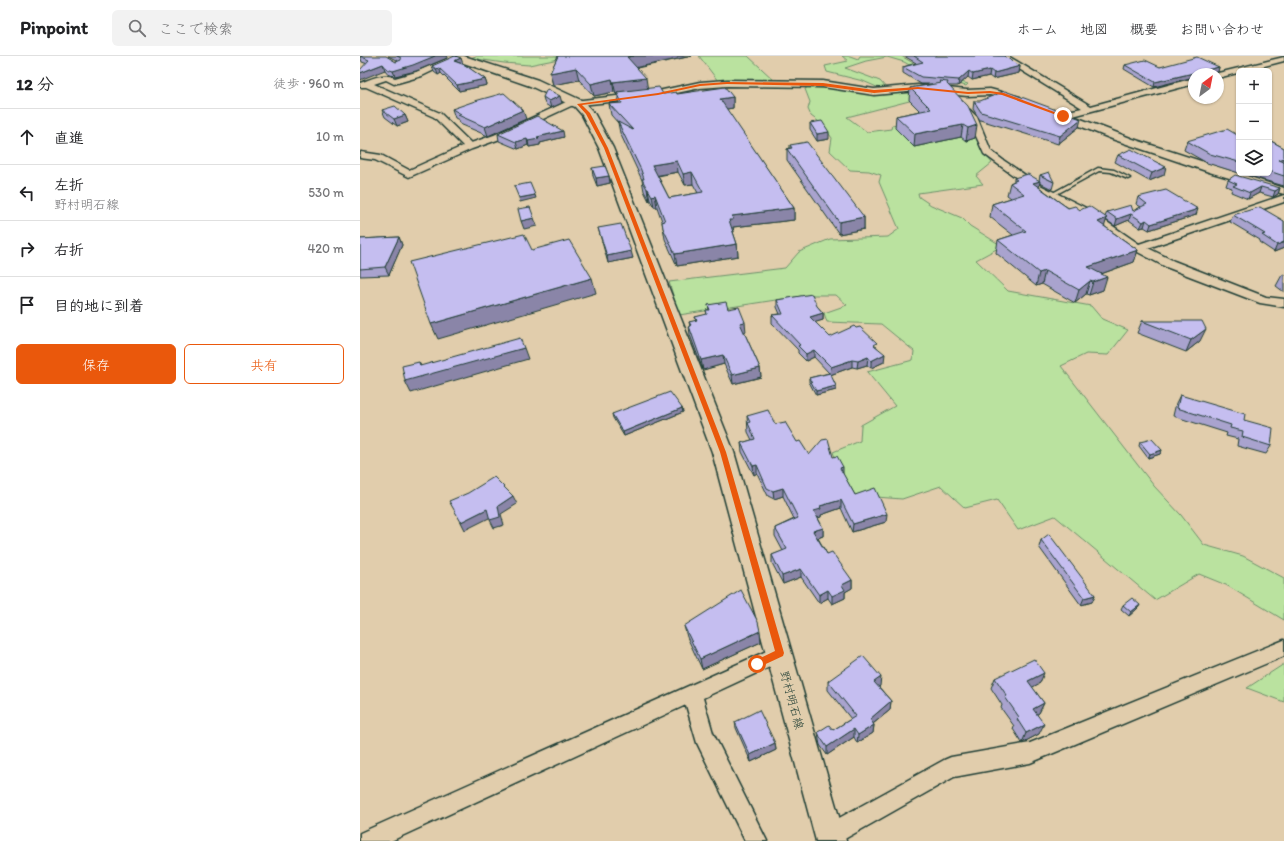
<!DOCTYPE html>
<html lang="ja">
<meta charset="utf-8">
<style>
:root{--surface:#fff;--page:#f2f2f2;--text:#202124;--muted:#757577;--line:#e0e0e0;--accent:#ea580c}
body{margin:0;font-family:Itim,"Klee One",sans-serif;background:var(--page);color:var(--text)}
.controls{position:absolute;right:12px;top:12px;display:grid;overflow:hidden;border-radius:6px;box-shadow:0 1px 3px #0004}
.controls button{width:36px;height:36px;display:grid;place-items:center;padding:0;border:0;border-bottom:1px solid var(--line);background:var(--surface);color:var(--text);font:20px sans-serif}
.compass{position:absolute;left:828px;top:12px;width:36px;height:36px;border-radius:50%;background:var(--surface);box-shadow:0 1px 3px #0004;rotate:32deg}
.stop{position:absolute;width:12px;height:12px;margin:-9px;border:3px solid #ea580c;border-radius:50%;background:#fff}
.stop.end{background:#ea580c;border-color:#fff;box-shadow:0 1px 4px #0008}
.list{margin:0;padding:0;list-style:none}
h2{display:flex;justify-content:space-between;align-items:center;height:52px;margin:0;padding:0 16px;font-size:17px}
h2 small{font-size:13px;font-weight:400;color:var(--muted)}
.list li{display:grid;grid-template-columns:26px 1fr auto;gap:12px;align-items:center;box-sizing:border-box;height:56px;padding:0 16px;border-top:1px solid var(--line)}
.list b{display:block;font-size:15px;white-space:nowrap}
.list p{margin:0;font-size:13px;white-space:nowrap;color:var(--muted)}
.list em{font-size:13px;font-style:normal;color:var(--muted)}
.actions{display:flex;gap:8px;padding:12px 16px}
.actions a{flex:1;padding:9px 0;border:1px solid var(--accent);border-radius:6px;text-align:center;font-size:14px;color:var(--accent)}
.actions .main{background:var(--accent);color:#fff}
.icon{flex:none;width:22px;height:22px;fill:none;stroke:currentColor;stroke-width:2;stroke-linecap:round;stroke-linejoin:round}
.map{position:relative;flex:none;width:924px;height:785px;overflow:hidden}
header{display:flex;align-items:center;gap:24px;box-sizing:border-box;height:56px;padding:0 20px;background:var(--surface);border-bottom:1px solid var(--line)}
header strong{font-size:19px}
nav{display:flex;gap:22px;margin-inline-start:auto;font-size:14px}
.search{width:280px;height:36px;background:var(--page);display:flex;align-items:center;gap:10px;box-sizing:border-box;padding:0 14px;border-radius:6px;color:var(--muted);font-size:15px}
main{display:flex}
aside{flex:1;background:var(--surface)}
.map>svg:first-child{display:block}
.green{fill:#bae29f;stroke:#6c906a}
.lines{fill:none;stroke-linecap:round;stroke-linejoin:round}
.lane-casing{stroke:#1f3d34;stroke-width:3}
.street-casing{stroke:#1f3d34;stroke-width:3}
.secondary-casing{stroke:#1f3d34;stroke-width:3}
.lane{fill:#e1cdac;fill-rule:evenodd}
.street{fill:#e1cdac;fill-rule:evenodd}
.secondary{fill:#e1cdac;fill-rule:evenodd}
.wall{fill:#a9a3ce;stroke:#1f3d34;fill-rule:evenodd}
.shaded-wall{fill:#8a85a8;stroke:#1f3d34}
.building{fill:#c5bef0;stroke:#1f3d34;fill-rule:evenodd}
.route{fill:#ea580c}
.labels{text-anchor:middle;stroke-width:4;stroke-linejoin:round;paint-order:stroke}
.street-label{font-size:12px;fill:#1f3d34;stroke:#e1cdac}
</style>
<header>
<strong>Pinpoint</strong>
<div class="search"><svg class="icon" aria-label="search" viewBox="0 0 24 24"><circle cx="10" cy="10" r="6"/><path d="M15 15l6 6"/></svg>ここで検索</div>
<nav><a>ホーム</a><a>地図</a><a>概要</a><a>お問い合わせ</a></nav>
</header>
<main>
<aside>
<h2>12 分<small>徒歩 · 960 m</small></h2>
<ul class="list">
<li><svg class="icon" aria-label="ahead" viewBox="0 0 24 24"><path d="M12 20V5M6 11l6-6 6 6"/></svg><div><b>直進</b></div><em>10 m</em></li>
<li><svg class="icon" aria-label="left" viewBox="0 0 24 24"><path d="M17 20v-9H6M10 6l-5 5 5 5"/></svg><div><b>左折</b><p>野村明石線</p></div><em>530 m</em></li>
<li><svg class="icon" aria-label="right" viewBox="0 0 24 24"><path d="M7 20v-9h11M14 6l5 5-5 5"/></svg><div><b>右折</b></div><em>420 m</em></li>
<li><svg class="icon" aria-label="arrive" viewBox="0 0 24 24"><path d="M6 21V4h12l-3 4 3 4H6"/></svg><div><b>目的地に到着</b></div></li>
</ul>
<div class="actions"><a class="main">保存</a><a>共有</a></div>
</aside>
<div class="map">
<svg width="924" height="785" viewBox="0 0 924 785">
<rect width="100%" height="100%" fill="#e1cdac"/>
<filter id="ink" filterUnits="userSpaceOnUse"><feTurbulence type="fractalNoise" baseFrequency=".025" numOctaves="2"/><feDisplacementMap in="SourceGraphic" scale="8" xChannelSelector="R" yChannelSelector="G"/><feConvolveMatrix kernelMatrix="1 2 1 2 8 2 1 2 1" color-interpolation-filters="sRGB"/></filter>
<g filter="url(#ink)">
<!-- green -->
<path class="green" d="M116,0H214L169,9L144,7L110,2Z
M339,0H388L415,25H358Z
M482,0H490L498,3L500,0H541L571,17L608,28L606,30L569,20L544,6L527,1L506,5L485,12L520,25L527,33L519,32L503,25L467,16L465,10L488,5Z
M448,31L478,33H563L561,42L487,61L507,76L531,73L532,69L605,57L609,61L621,93L632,107L616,120L623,128L558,137L559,141L571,149L602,162L610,170L642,190L616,204L648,235L731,250L742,263L768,274L748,299L726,298L701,310L794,430L821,459L844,489L883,500L924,522V564L866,529L839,518L795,544L695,460L658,474L637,444L605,452L581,430L542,443L490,439L473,396L500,385L501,369L535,350L507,316L553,304L554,295L521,268L467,266L464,257L487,249L476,239H448L319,259L309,226L425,212L439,196L470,183L528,181L539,173L519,126L521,119L509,115L490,114L470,95L472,82L462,68L451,60L448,53L450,46L445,33Z
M924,608V646L887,632Z"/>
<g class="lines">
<!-- lane casing -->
<g class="lane-casing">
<path id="lane" d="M738,112L754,114L770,122L768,123L751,116L739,115L693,140L689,139Z"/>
</g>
<!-- street casing -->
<g class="street-casing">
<path id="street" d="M638,0H648L731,50L834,22V28L713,60L773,83L924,132V138L849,116L752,83L700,62L697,59L699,57L722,52Z
M924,1V5L858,22V18H854Z
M88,2H94L95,4L62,20L34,28L26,24L14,28L80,57L111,87L134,79L206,46L298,35L340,26L367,24L463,25L514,33L558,29L607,34L630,33L660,41L661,43L657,46L630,39L607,40L558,35L514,39L463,31L367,30L340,32L298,41L211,50L140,83L112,93L49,121L15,104L0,102L1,96L21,99L49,114L103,90L74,61L6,31H0V27C11,23 24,16 35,22L56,16Z
M607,53L610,54L617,61L631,95L643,104L680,129L728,153L779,188L924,139V146L788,192L814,205L906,241L924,243V251L900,247L806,211L774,194L720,157L672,133L624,98L608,62L602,56Z
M924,584V600L670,707L594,721L481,785H456L461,772L584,704L591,701L670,687Z
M420,589L427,591L429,597L427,603L343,642L353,677L407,785H385L337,687L326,649L31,785H0V777Z"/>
</g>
<!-- secondary casing -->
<g class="secondary-casing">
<path id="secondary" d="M87,0H104L178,24L223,45L234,57L253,92L374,396L486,785H456L352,396L239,92L222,59L215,51L170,30L89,2Z"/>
</g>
<!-- lane -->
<use href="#lane" class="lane"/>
<!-- street -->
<use href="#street" class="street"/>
<!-- secondary -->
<use href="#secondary" class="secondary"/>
</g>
<!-- wall -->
<path class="wall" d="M0,0L36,6L38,5L28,0H87V2L56,15L35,20L29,19L25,14L2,6Z
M198,0H332L277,12L288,33L303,38H317L373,41V52L366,53L434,152V164L373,171L374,176H373L377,188L378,200L317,210L305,183L304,177L302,166V165L297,151H294L290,144L289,145L284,135L282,124L260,77L258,67L251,59L249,48L259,47L257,38H256L254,36L234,40L219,24L193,29L190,17ZM318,116L325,129L333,128L338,137L309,142L298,120Z
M544,0H644L660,10L659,17L633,23L629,20L612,24L608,21L598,30H588L615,82L606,85L601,81L554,91L535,72L536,60L560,55L549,44L550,32L572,28H561L543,17V11L556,7Z
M103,8L125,23L127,29L99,35L81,17L78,19L74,16L72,10Z
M765,9L800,11H859L858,16L794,31L764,13Z
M183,41L202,47L191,52L185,48Z
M614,45L719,71L698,88L620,64L613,53Z
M92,53L166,63L128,80L100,68L99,64L95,62Z
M22,54L45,59L48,66L37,70L25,61Z
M450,67L469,83L457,85L450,74Z
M138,78L204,81L180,87V89L169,91L168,89L158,93L139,85Z
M879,80V117L847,107L824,94L827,85Z
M909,84L924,92V130L879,117H909Z
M430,89L504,161V173L479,178L427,104V93L430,92Z
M758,99L804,119L789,125L755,106Z
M232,112L250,127L237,130L233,120Z
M680,119L694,126L692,133L680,127L679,131L708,152L720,154L745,161L747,156L773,155L781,151L776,148L778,141L836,159L789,174L784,171L780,172L769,164L755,170L746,164L744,170L778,194L774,206L741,218L743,234L729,239L726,238L715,247L682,228L676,230L636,197L638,184L653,179L630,161L632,148L651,142L647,139L650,127L654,125V122L679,125Z
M868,124L920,132L918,138L913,141L899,137L888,143L871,136L872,132L866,130Z
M873,159L924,165V192L914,196L899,186L900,184L870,166Z
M238,172L273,202L248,207Z
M39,181L42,189L29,219L0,220V183Z
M924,218V236L916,230L922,219Z
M417,244L457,250L463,257V264L455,266L470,281L517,291L524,306L511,312L507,309L497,312L492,311L470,319L476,330V334L456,339L449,326V322L469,317L454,301L446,305L438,297V294L412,267V259L420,258L417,251Z
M348,249L368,253L386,276H384L400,312L401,321L373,328L364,308L343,314L330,279L329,270H330L329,266L336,265L335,261L347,259L346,254H349Z
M782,265L840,285L826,296L777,277Z
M820,339L884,364L911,390L906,398L877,390L878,383L866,380L867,377L813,360L816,347Z
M322,352L323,356L264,380L253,362L252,358Z
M387,360L415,368L437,386L449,399L473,401L495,439L526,466L492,476L481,452L461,459V461L458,462L463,472V480L458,482L467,498L492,524V532L485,536V542L472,548L468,542L459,547L441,521L423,528L412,507V499L423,495L415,480V472L434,463L423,440L414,443L408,440L397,417L394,419L382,396L381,387L392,384L388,376Z
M780,386L802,394L800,398L788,402L779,390Z
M681,484L735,539L732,546L721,549L679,491Z
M763,549H780L778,552L769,560L761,553Z
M324,570L401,586L342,613L327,581Z
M635,622L680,627L672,631L684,647L679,657L677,658L679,678L662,687L653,673L654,670L641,652L642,649L631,632Z
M468,625L520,630L519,631L531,645L530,654L513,668L514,669L513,677L497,687L494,681L467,699L460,689L459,684L458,676L473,674L491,663L468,634Z
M375,666L415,687L416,694L391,706L376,672Z"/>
<!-- shaded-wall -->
<path class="shaded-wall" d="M75,0H87V2L56,15L35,20L33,15Z
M274,0H332L269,13L267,1Z
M101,2L103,8L94,5Z
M23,8L25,14L0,24V17Z
M660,10L659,17L633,23L634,17Z
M859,11L858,16L847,18H834V21L794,31L795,26Z
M79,12L81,17L78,19L76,13Z
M216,12L219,24L193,29L190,17Z
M630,14L629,20L612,24L613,18Z
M609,15L608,21L598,30L599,24Z
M286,22L288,35L257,36V38H256L253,26Z
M125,23L127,29L99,35L97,29Z
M252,23L254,36L234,40L231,28Z
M200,40L202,47L191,52L189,45Z
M373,41V52L361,54L360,43Z
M163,54L166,63L128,80L125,71Z
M45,59L48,66L37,70L34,63Z
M721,63L719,71L698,88L700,80Z
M603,69L601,81L554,91L555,78Z
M617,69L615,82L606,85L608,72Z
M203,75L204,81L180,87V89L169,91L168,85L177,81Z
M469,76V83L457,85V78Z
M167,83L168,89L158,93L156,86Z
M924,102V110L919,104Z
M317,105L318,116L294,120L292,109Z
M806,111L804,119L789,125L792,117Z
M332,116L333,128L325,129L323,118Z
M249,120L250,127L237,130L236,122Z
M680,125L678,137L673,127Z
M901,131L899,137L888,143L890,137Z
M920,132L918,138L913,141L915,135Z
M287,133H288L290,144L289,145Z
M175,139L176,142L160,146L159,142Z
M295,139L297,151H294L292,140Z
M434,152V164L373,171L374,176H370L369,164L372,160Z
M838,153L836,159L789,174L791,168Z
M771,158L769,164L755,170L757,163Z
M504,161V173L479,178V166Z
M174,162L177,170L164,173L161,165Z
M747,162L743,175L738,166Z
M786,164L784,171L780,172L783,166Z
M39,181L42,189L29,219L25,211Z
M924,186V192L914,196L917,189Z
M377,188L378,200L317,210L315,198Z
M778,194L774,206L724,224L728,211Z
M271,195L273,202L248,207L247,200Z
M685,215L682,228L676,230L679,217Z
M747,221L743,234L729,239L733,226Z
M232,222L236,237L78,283L71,268Z
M730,225L726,238L715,247L719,234Z
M463,257V264L450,268V261Z
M385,266L386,276H381L380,267Z
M846,273L840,285L826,296L831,284Z
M164,292L168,303L51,337L45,325L60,310L59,306L64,317Z
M454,294V301L446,305V298Z
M525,298L524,306L511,312V305Z
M363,299L364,308L343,314L341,304Z
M508,301L507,309L497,312L498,305Z
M492,304V311L470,319L471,311Z
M400,312L401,321L373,328L372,319Z
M476,330V334L456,339V335Z
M322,352L323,356L264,380L263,376Z
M802,394L800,398L788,402L790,398Z
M397,409V417L394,419L393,410Z
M483,411V420L480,412Z
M423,432V440L414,443L413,435Z
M153,440L157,448L141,458L144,469L134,472L130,464L138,450Z
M481,444V452L461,459V461L454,463V455L460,450Z
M127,453L131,461L105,474L101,466Z
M527,458L526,466L492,476L493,468Z
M463,472V480L454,483L453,475Z
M441,513V521L423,528L422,520Z
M492,524V532L485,536V542L472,548V540L482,529Z
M468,534V542L459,547V539Z
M735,539L732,546L721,549L724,542Z
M780,549L778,552L769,560L771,556Z
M400,575L401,586L342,613L340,603Z
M684,617L680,627L664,636L668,625Z
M521,621L520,630L513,635L514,626Z
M531,645L530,654L509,671L510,663Z
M684,647L679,657L669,663L673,653Z
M684,668L679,678L662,687L666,677Z
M514,669L513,677L497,687L498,679Z
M494,673V681L467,699V691Z
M415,687L416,694L391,706L390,699Z"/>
<!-- building -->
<path class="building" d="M0,0H26L36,6L41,4V2L37,0H75L53,9L33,15L27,13L23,8L0,17V14L9,4Z
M95,0L101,2L94,5L105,9L125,23L97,29L79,12L76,13L72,10Z
M198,0H274L267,1L286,22L253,26L252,23L231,28L216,12L190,17Z
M554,0H644L660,10L634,17L630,14L613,18L609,15L599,24L561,21L543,11L563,6Z
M837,1L859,11L795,26L765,9L785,4L800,11Z
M579,25L588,26L587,28L608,50L617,69L608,72L603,69L555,78L536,60L571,53L550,32L581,27Z
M299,31L303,38L316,36L317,38L365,31L373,41L360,43L434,152L372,160L373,164H369L377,188L315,198L303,172L302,166L305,165L295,139L292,140L288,133H287L282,123H284L281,114L258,66L273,74L249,48L262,47L257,36ZM317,105L323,118L332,116L343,136L309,142L292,109Z
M187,33L200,40L189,45L183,41Z
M645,35L721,63L700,80L621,56L614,45H620Z
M144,37L163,54L125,71L98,59L101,58L92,53L115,45Z
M35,50L45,59L34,63L22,54Z
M177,60L203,75L177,81L179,83L168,85L167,83L156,86L138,78Z
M462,65L469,76L457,78L450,67Z
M867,73L879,80V106L850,98L827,85Z
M909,84L924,92V102L919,104L924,106V120L909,115Z
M447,86L504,161L479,166L427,93L432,92L430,89Z
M771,93L806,111L792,117L758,99Z
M245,110L249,120L236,122L232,112Z
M689,116L694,126L680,119Z
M668,118L680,125L673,127L708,152L715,150L720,154L729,150L747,162L738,166L778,194L728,211L747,221L733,226L730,225L719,234L685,215L679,217L638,184L666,175L632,148L664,138L650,127L657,124L654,122Z
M875,119L920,132L915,135L901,131L890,137L873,130L877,128L868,124Z
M170,127L175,139L159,142L154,130Z
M806,134L838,153L791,168L786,164L783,166L771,158L757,163L747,156L771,149L773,155L787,148L778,141Z
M170,151L174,162L161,165L158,153Z
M900,151L924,165V186L917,189L902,179L905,178L873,159Z
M261,168L271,195L247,200L238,172Z
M164,178L172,194L209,184L232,222L71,268L49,206Z
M39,181L25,211L0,213V183Z
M452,238L457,250L463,257L450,261L470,281L494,270L496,272L500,271L517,287L514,289L525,298L511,305L508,301L498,305L492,304L471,311L454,294L446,298L438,290L440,289L412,259L423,258L417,244Z
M366,246L368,253L379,251L385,266L380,267L400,312L372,319L363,299L341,304L329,270L331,269L329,266L337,264L335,261L347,258L346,254H350L348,249Z
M782,265H842L846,273L831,284Z
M160,282L164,292L45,325L42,310L59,306L60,310Z
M470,317L476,330L456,335L449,322Z
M310,336L322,352L263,376L252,358Z
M820,339L885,358L884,364L913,372L911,390L882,381L883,375L870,372L871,369L817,352Z
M408,354L415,368L425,366L437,386L440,385L449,399L462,384L468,383L473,401L477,400L483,411L480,412L495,439L515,432L527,458L493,468L481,444L460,450L461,453L454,455L463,472L453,475L467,498L472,496L492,524L482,529L485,534L472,540L468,534L459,539L441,513L422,520L412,499L427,493L415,472L438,462L423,432L413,435L407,432L397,409L393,410L381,387L395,383L388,367L390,366L387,360Z
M792,383L802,394L790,398L780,386Z
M134,421L153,440L138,450L140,461L130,464L127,453L101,466L89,445L108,437Z
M689,478L735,539L724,542L681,484Z
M381,534L398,566L400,575L340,603L324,570Z
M772,542L780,549L771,556L763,549Z
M503,600L521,621L514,626L531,645L510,663L514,669L498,679L494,673L467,691L460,681L458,676L469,669L473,674L496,660L468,625Z
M674,603L684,617L668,625L684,647L673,653L684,668L666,677L657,663L659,661L645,641L647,640L635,622Z
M399,654L415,687L390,699L375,666Z"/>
</g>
<!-- route -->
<path class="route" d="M367,26L463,27L514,34L558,31L608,36L630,35L644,37L705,60L702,61L642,39L630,37L608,38L558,33L514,37L463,30L367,28L340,30L298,39L222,49L230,57L248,92L366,396L424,597L423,600L397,612L394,611V605L415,595L360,396L244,92L226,58L217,48L298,37L340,28Z"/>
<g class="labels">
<!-- street labels -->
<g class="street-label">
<text transform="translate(432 644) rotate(75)" y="4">野村明石線</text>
</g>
</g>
</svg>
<div class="controls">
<button>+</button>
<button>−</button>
<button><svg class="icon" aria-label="layers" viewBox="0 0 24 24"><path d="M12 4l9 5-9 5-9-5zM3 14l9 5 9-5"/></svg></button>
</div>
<svg class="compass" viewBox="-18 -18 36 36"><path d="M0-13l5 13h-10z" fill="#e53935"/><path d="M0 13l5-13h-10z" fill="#757577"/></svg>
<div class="stop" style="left:397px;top:608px"></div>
<div class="stop end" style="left:703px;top:60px"></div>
</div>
</main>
